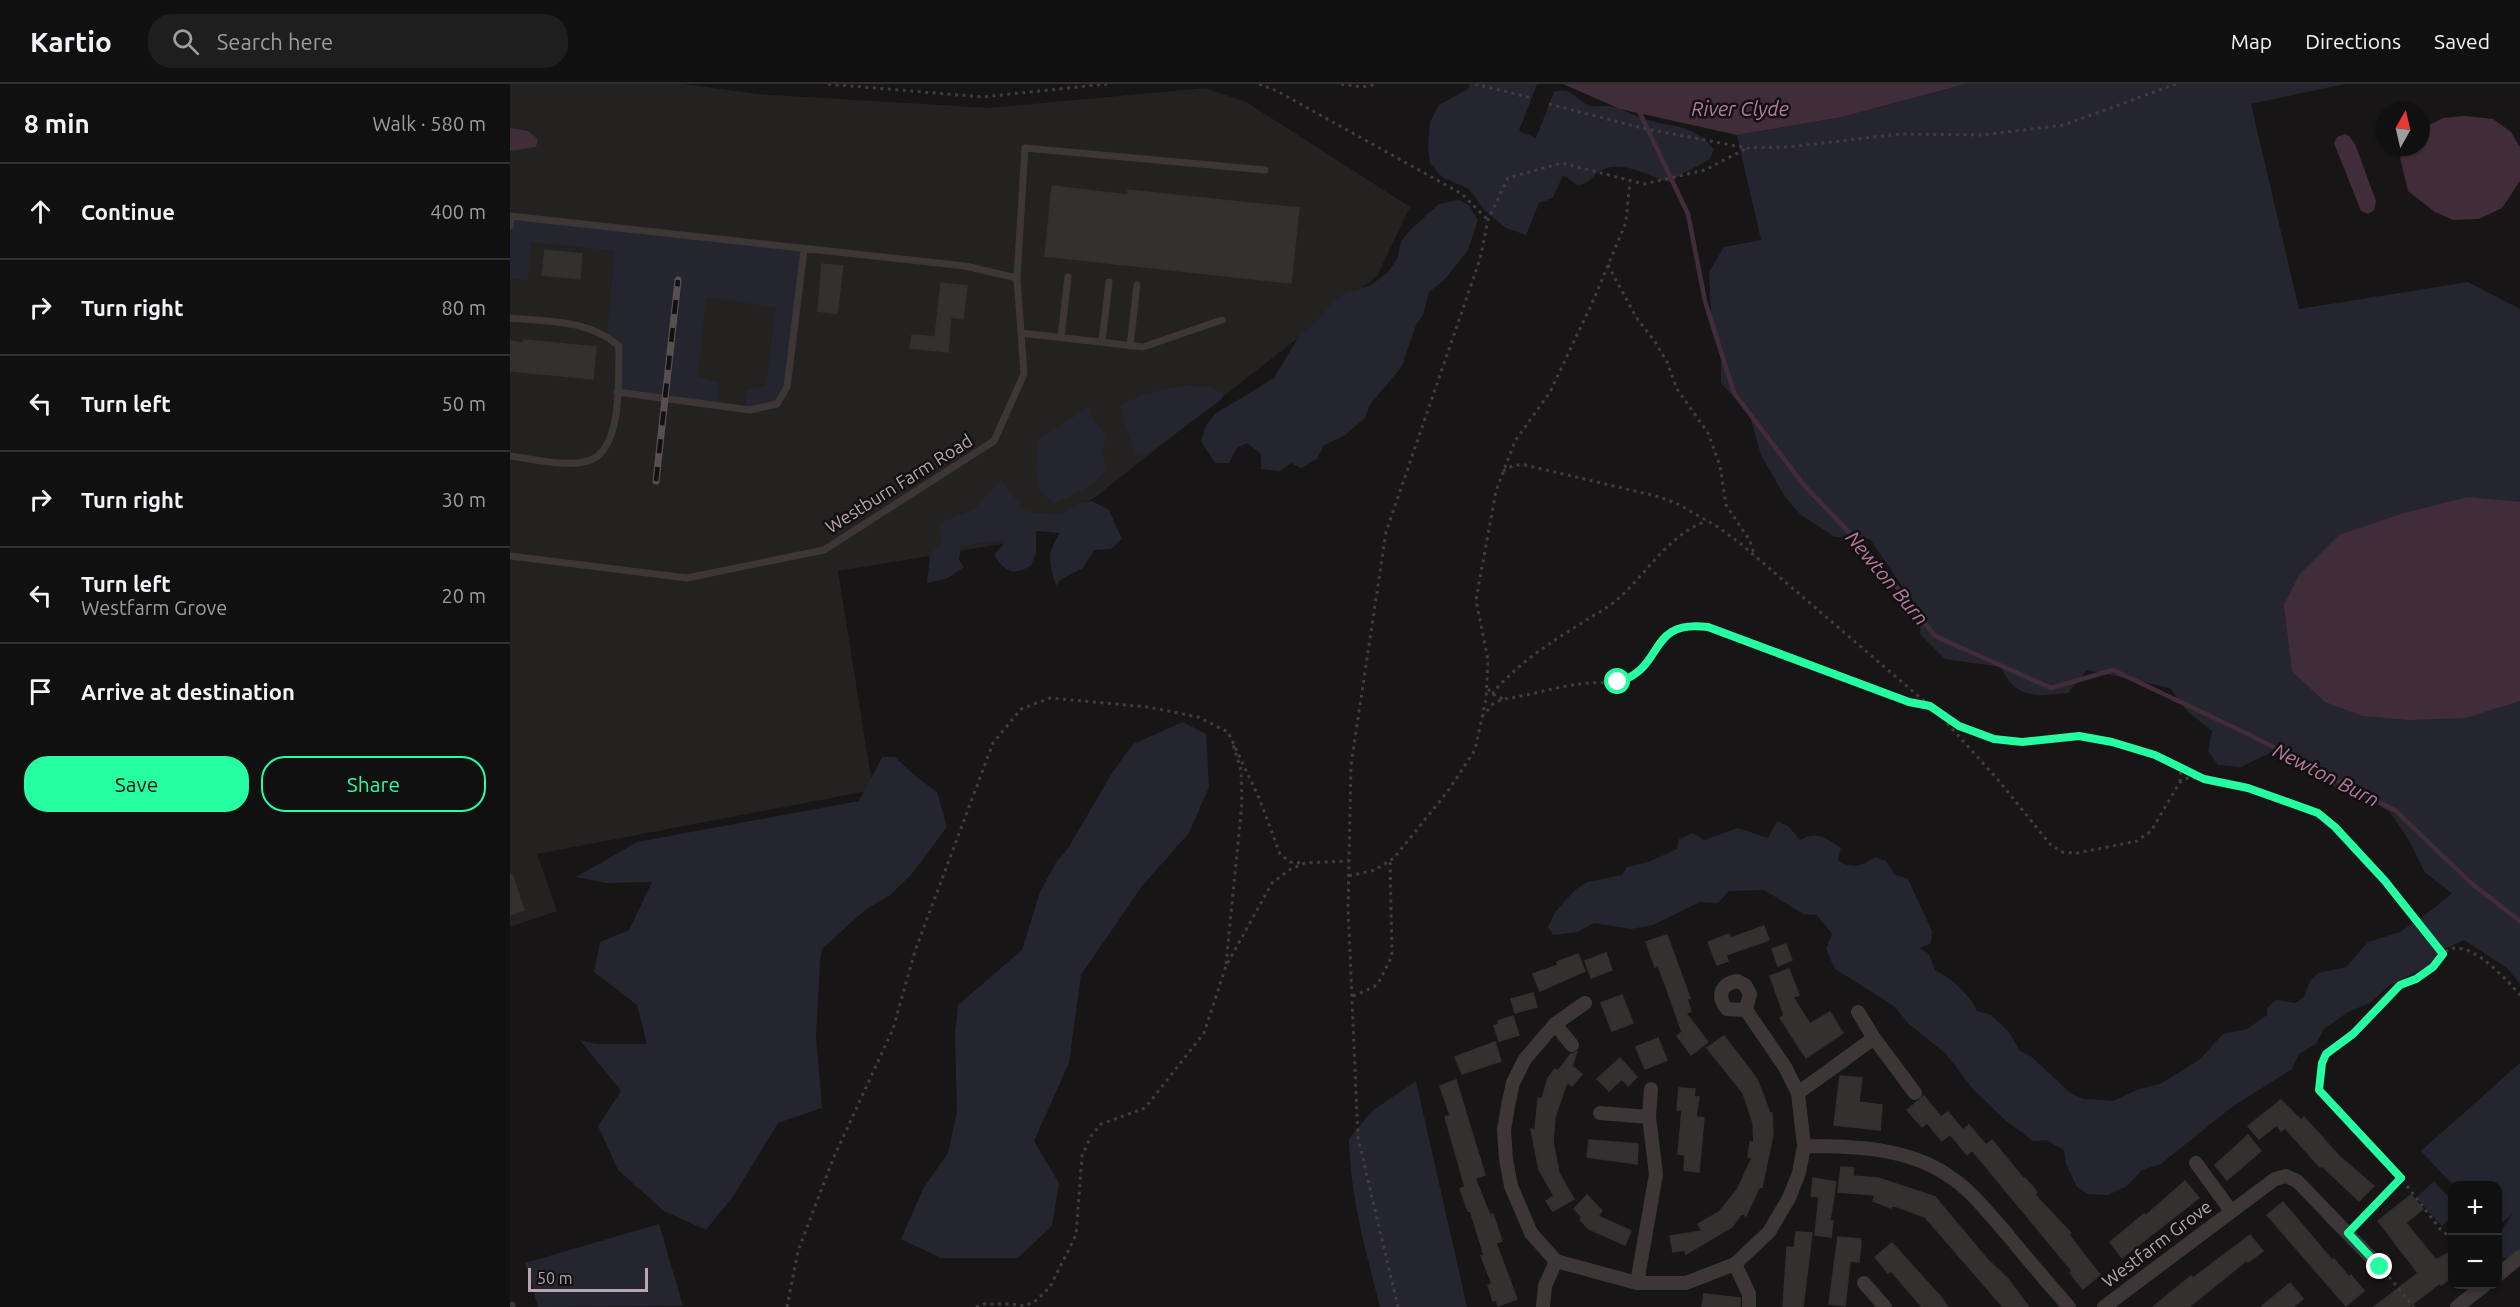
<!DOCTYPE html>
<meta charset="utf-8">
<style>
:root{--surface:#111010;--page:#1e1e1e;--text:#f1f3f6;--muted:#9c9d9f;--line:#303030;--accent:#25ffa1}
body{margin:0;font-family:Ubuntu,sans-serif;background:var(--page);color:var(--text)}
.controls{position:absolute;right:18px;bottom:18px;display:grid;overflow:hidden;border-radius:12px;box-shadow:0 2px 4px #0004}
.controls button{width:54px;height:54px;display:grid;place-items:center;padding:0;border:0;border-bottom:2px solid var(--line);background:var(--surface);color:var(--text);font:30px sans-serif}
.compass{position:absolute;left:1866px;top:18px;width:54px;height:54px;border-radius:50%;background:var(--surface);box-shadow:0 2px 4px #0004;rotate:8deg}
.scale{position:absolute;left:18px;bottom:15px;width:120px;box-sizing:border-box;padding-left:6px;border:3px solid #b8a6ad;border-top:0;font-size:16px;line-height:21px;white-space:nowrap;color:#b8a6ad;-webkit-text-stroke:4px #121010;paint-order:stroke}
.stop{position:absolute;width:18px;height:18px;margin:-14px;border:4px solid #25ffa1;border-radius:50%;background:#fff}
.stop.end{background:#25ffa1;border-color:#fff;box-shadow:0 2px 6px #0008}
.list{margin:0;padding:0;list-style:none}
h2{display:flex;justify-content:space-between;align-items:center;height:78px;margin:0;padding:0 24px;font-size:26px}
h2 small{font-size:20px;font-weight:400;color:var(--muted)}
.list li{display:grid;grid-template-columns:39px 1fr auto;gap:18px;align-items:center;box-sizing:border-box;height:96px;padding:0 24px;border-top:2px solid var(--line)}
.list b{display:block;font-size:22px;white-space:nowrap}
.list p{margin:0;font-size:20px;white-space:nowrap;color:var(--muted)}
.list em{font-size:20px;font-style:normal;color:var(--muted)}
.actions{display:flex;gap:12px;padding:18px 24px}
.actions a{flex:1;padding:14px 0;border:2px solid var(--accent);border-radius:24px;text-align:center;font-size:21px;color:var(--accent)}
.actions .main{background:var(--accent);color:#111}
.icon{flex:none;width:33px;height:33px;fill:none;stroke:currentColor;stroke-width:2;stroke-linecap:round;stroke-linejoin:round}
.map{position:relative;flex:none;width:2010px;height:1223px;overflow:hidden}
header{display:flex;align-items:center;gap:36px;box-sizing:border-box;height:84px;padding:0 30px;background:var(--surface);border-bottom:2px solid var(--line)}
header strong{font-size:28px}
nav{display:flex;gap:33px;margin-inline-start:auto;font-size:21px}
.search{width:420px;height:54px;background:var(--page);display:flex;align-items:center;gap:15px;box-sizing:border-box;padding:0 21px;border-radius:24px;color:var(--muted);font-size:22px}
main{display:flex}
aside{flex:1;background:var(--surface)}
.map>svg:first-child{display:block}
.built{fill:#242121}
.green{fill:#25252f}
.water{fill:#412d3a}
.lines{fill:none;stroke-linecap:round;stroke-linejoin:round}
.stream{stroke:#412d3a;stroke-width:4.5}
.building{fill:#333030;stroke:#332f2f;stroke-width:1.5}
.path{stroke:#433b3e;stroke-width:3;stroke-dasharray:3 4.5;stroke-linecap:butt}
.lane{stroke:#3c3637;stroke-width:7}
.street{stroke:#3c3637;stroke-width:14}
.rail-casing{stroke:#584e51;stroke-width:7}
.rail{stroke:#121010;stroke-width:4.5;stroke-dasharray:14;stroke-linecap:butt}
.route{stroke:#25ffa1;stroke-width:8}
.labels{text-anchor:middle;stroke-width:5;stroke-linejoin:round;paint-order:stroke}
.street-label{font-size:18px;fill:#b8a6ad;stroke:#121010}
.water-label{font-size:20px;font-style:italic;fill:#b779a0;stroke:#121010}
</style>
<header>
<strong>Kartio</strong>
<div class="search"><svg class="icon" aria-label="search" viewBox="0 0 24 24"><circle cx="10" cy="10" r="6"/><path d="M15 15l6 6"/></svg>Search here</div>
<nav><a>Map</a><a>Directions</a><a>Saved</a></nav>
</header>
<main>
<aside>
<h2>8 min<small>Walk · 580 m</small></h2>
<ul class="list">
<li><svg class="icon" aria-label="ahead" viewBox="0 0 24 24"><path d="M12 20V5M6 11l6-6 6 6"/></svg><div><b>Continue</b></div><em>400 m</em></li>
<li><svg class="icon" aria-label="right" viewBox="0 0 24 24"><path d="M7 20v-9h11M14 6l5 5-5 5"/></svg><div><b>Turn right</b></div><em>80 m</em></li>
<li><svg class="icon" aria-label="left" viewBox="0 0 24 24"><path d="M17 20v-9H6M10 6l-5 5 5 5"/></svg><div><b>Turn left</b></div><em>50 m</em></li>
<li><svg class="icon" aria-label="right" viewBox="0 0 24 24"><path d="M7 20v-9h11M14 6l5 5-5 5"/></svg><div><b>Turn right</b></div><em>30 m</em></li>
<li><svg class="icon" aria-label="left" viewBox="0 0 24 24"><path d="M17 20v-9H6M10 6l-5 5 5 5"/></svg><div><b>Turn left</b><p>Westfarm Grove</p></div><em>20 m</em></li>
<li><svg class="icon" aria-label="arrive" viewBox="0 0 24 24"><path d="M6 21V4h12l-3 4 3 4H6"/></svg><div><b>Arrive at destination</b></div></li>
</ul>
<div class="actions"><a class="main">Save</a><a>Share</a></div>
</aside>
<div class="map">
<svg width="2010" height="1223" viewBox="0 0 2010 1223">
<rect width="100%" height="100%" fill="#171515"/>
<!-- built -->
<path class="built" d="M0,0H173L248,10L479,24L695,4L736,18L900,123L867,192L584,414L498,459L328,487L363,706L27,770L47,827L0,843Z"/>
<!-- green -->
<path class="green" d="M960,0H1027L1009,47L1026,54L1044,8C1064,1 1067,19 1081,22C1087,23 1093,21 1099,22C1112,24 1122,31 1134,35C1163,44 1182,39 1204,65L1200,75L1158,98C1139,92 1111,75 1092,86C1081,92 1083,98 1068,101L1053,91L1043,114L1029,119L1016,151L996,144L975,127L959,105L932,93L920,79L918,64L920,38L929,21L958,5Z
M1455,0H1834L1741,20L1789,225L1958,198L2010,225V900L1997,884L1954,856L1930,867L1917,883L1880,901L1860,919L1838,928L1814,945L1806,960L1789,970L1782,985L1722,1023L1651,1080L1632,1086L1617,1102L1598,1111L1578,1110L1567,1103L1556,1080L1554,1066L1536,1056L1523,1057L1495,1036L1464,1006L1435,969L1399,940L1384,922L1325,885L1316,865L1322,850L1307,831L1293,830L1254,806L1219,807L1208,819L1190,818L1143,841L1121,845L1084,839L1067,848L1043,851L1038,843L1046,827L1065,806L1077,798L1112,791L1117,783L1138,778L1167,765L1169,755L1182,749L1194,756L1228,744L1258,754L1267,737L1278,742L1290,756C1306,746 1317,754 1331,764L1328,776C1342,786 1352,782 1365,773L1376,777L1384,790L1398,795L1422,847L1421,859L1410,864L1419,870L1425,886C1440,893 1461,912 1467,927L1481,931L1499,948L1510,967L1522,973L1560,1009L1574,1015L1603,1017L1629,1005L1650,1000L1689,976L1713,950L1737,945L1757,931V924L1766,916L1785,919L1794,913L1800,897L1808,889L1836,883L1858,858L1890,848L1923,825L1942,809L1915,789L1900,758L1880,728L1853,712L1824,703L1792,673L1782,669L1762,668L1731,683L1708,681L1698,667L1702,647L1677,627L1660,604L1577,586L1558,609C1526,612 1506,616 1491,583L1435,575L1410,550L1411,530L1360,455L1325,453L1291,431L1275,413L1251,371L1239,329L1211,299V270L1201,229L1199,188L1214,163L1251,156L1227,51L1332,33Z
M949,116L959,121L968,136L958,166L935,195L919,208L913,231L906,241L892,282L860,321L855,334L834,352L814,361L807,375L791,384L781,379L770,387L751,385V370L737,359L727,364L719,379H705L691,357L696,341L705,330L764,294L789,252L808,236L821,220L834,210L861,201L878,188L887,175L891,157L901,145L929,120Z
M0,132L294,166L277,303L267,320L235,326L237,306L256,302L266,224L196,213L188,292L209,299L208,323L107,308L109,262L97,252L105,167L21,158L18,196L0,195Z
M676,301L699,303L712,309V315L636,371L625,372L610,322L633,310Z
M579,323L584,338L596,351L592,370L597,383C590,401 561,411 545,420L530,407L526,388L527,357Z
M491,396L514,426L525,429L552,430L569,420L582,417L599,426L612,455L601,465L584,466L573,484L550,496L546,502C539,477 536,471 550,449L526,447V468L521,482C501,492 496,488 484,471L496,457L466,459L451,464L449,476L454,483L438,494L417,499L420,472L431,457L428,440L464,425Z
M673,638L696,650L699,703L679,749L632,802L571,891L559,979L524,1057L549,1099L542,1142L508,1174H431L391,1155L414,1103L438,1069L447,1028L445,949L448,921L512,866L530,808L546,778L557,766L602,689L623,660Z
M372,673H385L404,691L427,708L437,743L401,791L380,811L355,826L312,865L310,877L306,952L312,1024L268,1039L224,1111L196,1146L154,1127L108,1086L88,1042L111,1007L70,956L86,960H137L127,921L84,888L90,858L119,846L142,798L96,799L66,793L127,758L349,717Z
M2010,979V1174H1988V1151L2003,1129L1988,1143V1102L1943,1101L1911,1067Z
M906,997L957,1223H870C856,1167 840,1113 839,1055L862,1027Z
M1924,1097L1942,1117V1132L1932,1142L1906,1114Z
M149,1140L173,1222L28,1223L15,1179Z"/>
<!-- water -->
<path class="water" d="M1053,0H1455L1332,33L1227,51L1110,25Z
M1955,32L1983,35L2001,48L2010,63V97L1992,124L1969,135L1943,136L1925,128L1898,107L1890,74L1896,63H1911V45L1933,34Z
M0,44L18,47L28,55L26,63L0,67Z
M1835,50L1839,52L1845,60L1866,117L1864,126L1858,130L1851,127L1824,59L1827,53Z
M1958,413L2010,418V617L1955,634L1899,636L1853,632L1815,618L1782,587L1774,521L1789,491L1829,451L1891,430Z"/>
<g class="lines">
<!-- stream -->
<path class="stream" d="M1128,25L1178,130L1195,217L1224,309L1293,400L1367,478L1425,552L1541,604L1603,586L1740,651L1886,727L1961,799L2010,837"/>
</g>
<!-- building -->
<path class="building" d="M542,102L618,111V106L789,124L781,199L535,172Z
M35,166L72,170L70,195L32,191Z
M312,180L333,182L327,230L308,227Z
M431,199L457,202L453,235L441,233L438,268L400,264L402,251L425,253Z
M14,256L86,263L83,295L0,287V257L13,259Z
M0,790H2L14,826L0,831Z
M1254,842L1259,856L1216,871L1218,877L1207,881L1198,858L1219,850L1221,854Z
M1157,851L1180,914L1177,915L1181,927L1176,929L1198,958L1181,971L1167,952L1172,948L1155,900L1148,882L1145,883L1136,858Z
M1276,860L1282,876L1268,882L1262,865Z
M1096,869L1102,886L1081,894L1075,877Z
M1068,870L1075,887L1030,907L1023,890L1048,881L1047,878Z
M1279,885L1289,911L1283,913L1300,940L1320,928L1333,949L1296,974L1270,934L1274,931L1260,892Z
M1023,909L1027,923L1005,929L1001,915Z
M1112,911L1123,939L1102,947L1091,919Z
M1003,932L1009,951L989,957L984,942L989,940L988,937Z
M1214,952L1247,995L1260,1029H1262L1263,1051L1252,1103L1250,1102L1236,1132L1232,1129L1222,1143L1176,1170L1175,1166L1163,1168L1160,1152L1192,1147L1188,1140L1209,1128L1227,1106L1242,1074L1238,1073L1240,1058L1244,1059L1243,1039L1233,1009L1197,964Z
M1148,954L1157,976L1135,985L1126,963Z
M985,958L991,977L952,990L945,973Z
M1067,968L1062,982L1072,990L1062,1002L1057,998L1045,1033L1043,1058L1049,1089L1064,1115L1043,1127L1036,1117L1044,1112L1029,1086L1021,1045L1025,1046L1028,1014L1032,1015L1038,994L1045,985L1048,987L1061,970Z
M1110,974L1127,993L1118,1002L1112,995L1099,1007L1087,995Z
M1330,992L1352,994L1349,1018L1372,1021L1370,1046L1324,1041Z
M946,996L975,1091L965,1094L980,1131L983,1130L992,1157L986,1159L1007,1215L988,1222L986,1216L983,1217L978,1201L982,1200L971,1172L974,1171L960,1126L958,1127L950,1105L955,1103L935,1033L940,1031L930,1002Z
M1169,1004L1185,1005L1184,1013H1189L1186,1033L1194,1034L1189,1088L1174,1086L1175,1071L1168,1070L1172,1026H1167Z
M1414,1012L1431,1033L1438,1028L1453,1046L1459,1041L1476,1061L1482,1056L1514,1095L1515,1094L1527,1108L1525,1111L1561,1149L1559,1151L1590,1191L1573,1205L1560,1189L1562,1187L1462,1066L1457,1071L1440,1050L1432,1057L1417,1039L1412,1043L1397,1026Z
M1771,1016L1791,1036L1794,1033L1829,1072L1864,1102L1849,1117L1812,1082L1810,1083L1775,1044L1771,1047L1767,1041L1749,1055L1738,1042Z
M1738,1051L1751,1067L1717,1096L1705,1081Z
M1079,1056L1128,1060L1127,1080L1077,1073Z
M1331,1083L1344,1084L1343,1092L1368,1094L1425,1113L1477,1175L1497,1194L1519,1223H1493L1415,1133L1382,1121L1381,1124L1363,1117L1365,1111L1328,1108Z
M1303,1094L1326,1098L1320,1137H1323L1321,1153L1305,1151L1309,1113L1301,1112Z
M1675,1097L1689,1114L1612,1174L1600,1158L1634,1130L1635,1132Z
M1077,1111L1092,1127L1088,1132L1121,1147L1115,1161L1079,1145L1070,1136L1072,1133L1064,1125Z
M1901,1111L1913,1125L1896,1139L1926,1176L1942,1167V1193L1931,1201L1930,1199L1899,1223H1864L1908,1189L1868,1137Z
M1773,1118L1822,1176L1824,1175L1839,1193L1841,1191L1854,1207L1836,1222L1757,1131Z
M1286,1148L1302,1149L1293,1223H1273L1277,1163L1284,1164Z
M1740,1151L1753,1167L1738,1178L1737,1176L1679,1223H1643L1681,1192L1683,1194Z
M1328,1153L1350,1155L1351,1158L1349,1178L1340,1177L1335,1222L1319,1220Z
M1382,1159L1430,1212L1438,1223H1412L1381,1187L1378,1189L1365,1173Z
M1780,1199L1793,1215L1783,1223H1751Z
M1194,1210L1230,1214V1223H1192Z"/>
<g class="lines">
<!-- path -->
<path class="path" d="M318,0L472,13L597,0
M749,0L767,7L952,110L978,136
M831,0L852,3L868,0
M965,0L1022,14
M1039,20L1132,44L1237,64L1279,63L1390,50L1472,51L1554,41L1666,0
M1098,181L1126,233L1146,259L1157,278L1167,305L1198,349L1210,382L1216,421L1240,457L1244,470
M993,387L1004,381H1015L1146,412L1166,419L1208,443L1231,460L1420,622
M978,605L982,610L993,615
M982,610C1005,582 1036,561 1067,542C1080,533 1097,525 1109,514C1138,488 1159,450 1197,437
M1427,628L1489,697L1540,760L1552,768L1568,769L1627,757L1641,747L1670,698L1678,694L1692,695
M972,633L983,620L993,615C1019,612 1044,603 1070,600C1088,597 1108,601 1124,592C1158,572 1141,536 1198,543L1399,618L1420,622L1449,642L1484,655L1512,658L1569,652L1602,658L1645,671L1694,695L1738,704L1808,729L1825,743L1875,797L1933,870
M1670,698L1671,685
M839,792L865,786L884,774L938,707L965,666L976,615L978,576L966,516L986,407L1005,357L1040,308L1084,215L1116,138L1120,96
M716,880L732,719L731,686L722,658
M843,912L864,903L870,896L882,872L880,776
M1885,1087L1809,1006C1809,995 1808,979 1816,970C1823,961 1836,956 1845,947C1859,933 1872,913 1889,901C1899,894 1911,892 1921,884C1929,877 1933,865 1945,864C1967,863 1997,896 2010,911
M1897,1102L1930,1145L1942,1155
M1879,1193L1904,1223
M277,1223L288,1167L323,1075L383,945L405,867L483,659L511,625L540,614L638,623L688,633L718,648L749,714L770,770L780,778L795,779
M466,1223L475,1220H501L515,1222L527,1216L540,1203L566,1151L572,1072L581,1052L591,1040L635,1024L694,949L716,882L762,799L779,786L795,779L839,777
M888,1223L848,1054L838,822L841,681L876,448L970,175L978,136L998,94L1052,79L1134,100L1195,86L1237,64"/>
<!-- lane -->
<path class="lane" d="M0,132L455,182L507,194
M0,142L1,132
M0,234C40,238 77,235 109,262C108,291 113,360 83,375C63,385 22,375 0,372
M511,249L633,263L712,236
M551,253L558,193
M592,258L599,198
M620,262L627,201
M107,308L240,326L267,320L277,303L294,166
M0,472L177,494L314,466L484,357L514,290L507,194L515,64L755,86
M1838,1149L1891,1094
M2,1223V1221"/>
<!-- street -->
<path class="street" d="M1227,897L1235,901L1240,910L1236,926L1217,925C1206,912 1211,900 1227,897Z
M1075,919L1045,940L1015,975L1003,999L998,1022L994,1046L996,1075L1001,1102L1021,1149L1046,1177L1127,1199H1176L1225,1180L1259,1148L1279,1114L1289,1089L1294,1062L1288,1009L1275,983L1236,926
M1348,928L1364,954L1405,1009
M1045,940L1062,961
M1288,1009L1364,954
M1090,1029L1139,1033
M1294,1062C1343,1062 1397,1063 1439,1092C1462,1107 1479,1130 1497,1150C1517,1175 1538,1199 1559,1223
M1686,1079L1721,1127
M1225,1180L1239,1210V1223
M1988,1191L2010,1173
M1127,1199L1146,1090L1139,1033L1141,1005
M1354,1199L1375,1223
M1033,1223L1035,1202L1046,1177
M1594,1223L1765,1095L1776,1092L1787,1097L1870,1183
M1947,1223L1976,1200"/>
<!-- rail casing -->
<g class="rail-casing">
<path id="rail" d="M146,397L168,196"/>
</g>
<!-- rail -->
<use href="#rail" class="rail"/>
</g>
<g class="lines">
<!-- route -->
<path class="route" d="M1108,598C1156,584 1136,535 1198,543L1399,618L1420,622L1449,642L1484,655L1512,658L1569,652L1602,658L1645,671L1694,695L1738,704L1808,729L1825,743L1875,797L1933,870L1923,883L1906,895L1890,901L1843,950L1816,970L1812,979L1809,1006L1891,1094L1838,1149L1870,1183"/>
</g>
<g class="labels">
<!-- street labels -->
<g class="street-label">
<text transform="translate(389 400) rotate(-32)" y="6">Westburn Farm Road</text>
<text transform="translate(1647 1160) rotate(-37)" y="6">Westfarm Grove</text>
</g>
<!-- water labels -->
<g class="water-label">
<text x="1230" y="32">River Clyde</text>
<text transform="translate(1377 494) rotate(50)" y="7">Newton Burn</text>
<text transform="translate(1816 691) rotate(27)" y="7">Newton Burn</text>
</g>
</g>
</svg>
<div class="controls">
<button>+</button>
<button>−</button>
</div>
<svg class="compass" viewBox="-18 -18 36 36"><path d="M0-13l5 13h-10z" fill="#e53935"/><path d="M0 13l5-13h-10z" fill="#9c9d9f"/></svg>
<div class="scale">50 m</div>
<div class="stop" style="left:1108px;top:598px"></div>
<div class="stop end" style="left:1870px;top:1183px"></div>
</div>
</main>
